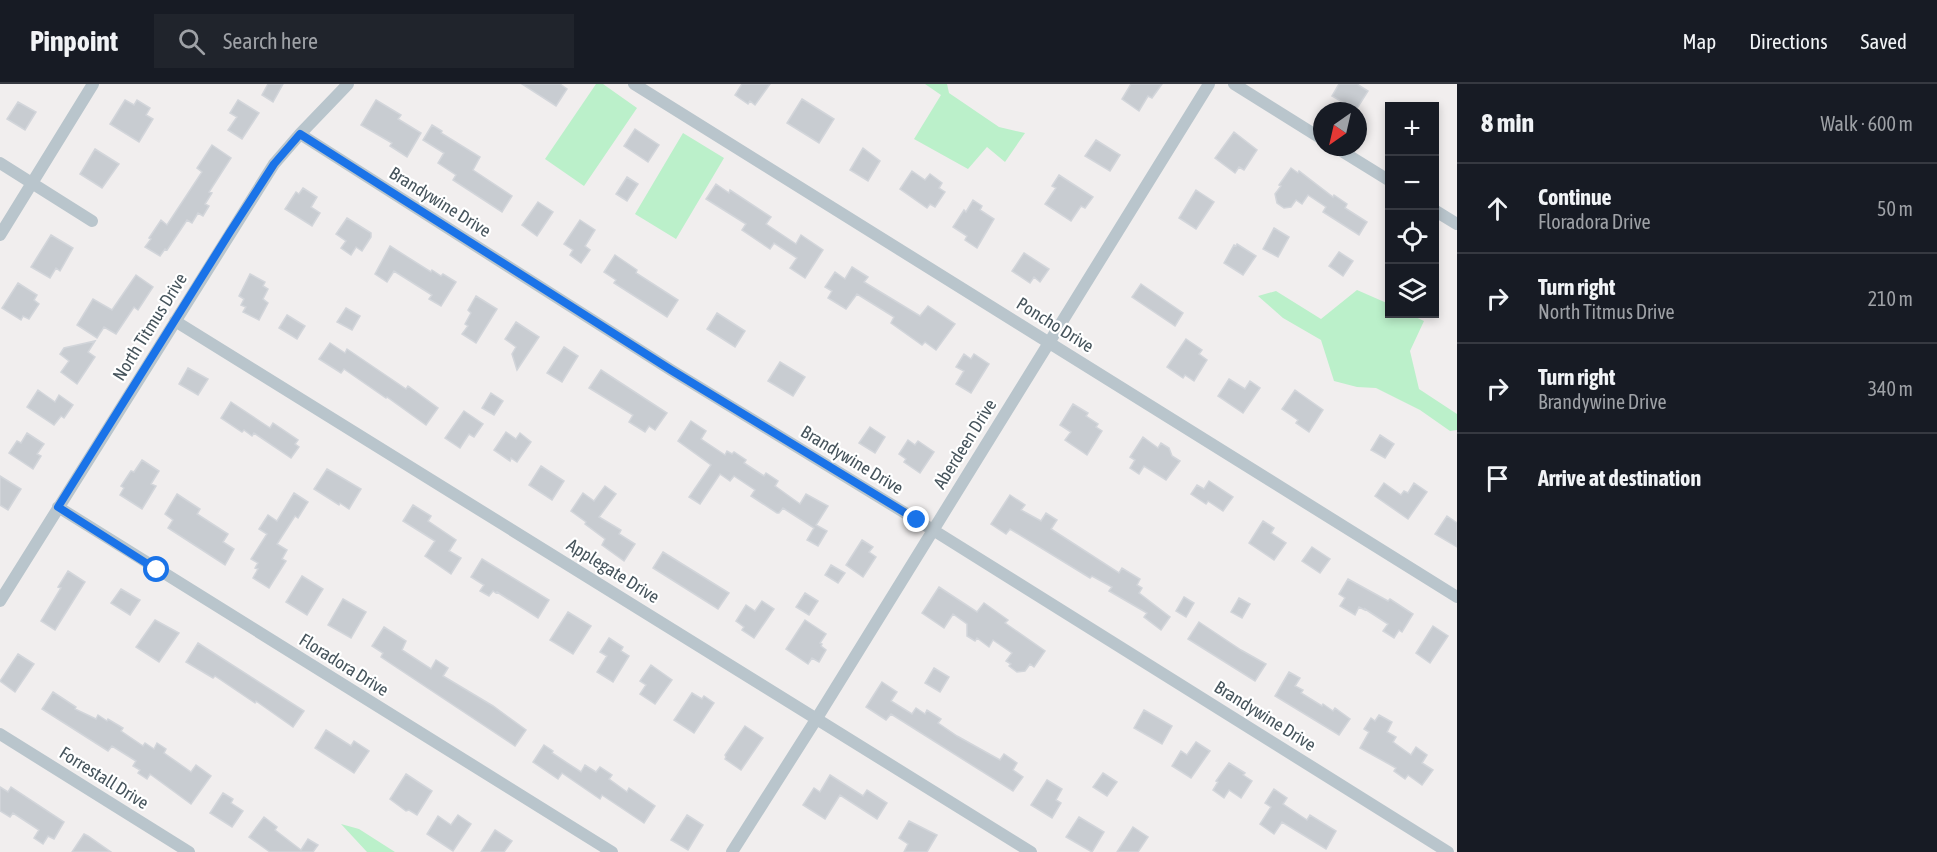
<!DOCTYPE html>
<meta charset="utf-8">
<style>
:root{--surface:#171b24;--page:#20242c;--text:#f1f3f6;--muted:#9ea1a6;--line:#363941}
body{margin:0;font-family:"Asap Condensed",sans-serif;background:var(--page);color:var(--text)}
.controls{position:absolute;right:18px;top:18px;display:grid;overflow:hidden;border-radius:0px;box-shadow:0 3px 9px #0003}
.controls button{width:54px;height:54px;display:grid;place-items:center;padding:0;border:0;border-bottom:2px solid var(--line);background:var(--surface);color:var(--text);font:30px sans-serif}
.compass{position:absolute;left:1313px;top:18px;width:54px;height:54px;border-radius:50%;background:var(--surface);box-shadow:0 3px 9px #0003;rotate:214deg}
.stop{position:absolute;width:18px;height:18px;margin:-14px;border:4px solid #1a73e8;border-radius:50%;background:#fff}
.stop.end{background:#1a73e8;border-color:#fff;box-shadow:0 2px 6px #0008}
.list{margin:0;padding:0;list-style:none}
h2{display:flex;justify-content:space-between;align-items:center;height:78px;margin:0;padding:0 24px;font-size:26px}
h2 small{font-size:20px;font-weight:400;color:var(--muted)}
.list li{display:grid;grid-template-columns:39px 1fr auto;gap:18px;align-items:center;box-sizing:border-box;height:90px;padding:0 24px;border-top:2px solid var(--line)}
.list b{display:block;font-size:22px;white-space:nowrap}
.list p{margin:0;font-size:20px;white-space:nowrap;color:var(--muted)}
.list em{font-size:20px;font-style:normal;color:var(--muted)}
.icon{flex:none;width:33px;height:33px;fill:none;stroke:currentColor;stroke-width:2;stroke-linecap:round;stroke-linejoin:round}
.map{position:relative;flex:none;width:1457px;height:768px;overflow:hidden}
header{display:flex;align-items:center;gap:36px;box-sizing:border-box;height:84px;padding:0 30px;background:var(--surface);border-bottom:2px solid var(--line)}
header strong{font-size:28px}
nav{display:flex;gap:33px;margin-inline-start:auto;font-size:21px}
.search{width:420px;height:54px;background:var(--page);display:flex;align-items:center;gap:15px;box-sizing:border-box;padding:0 21px;border-radius:0px;color:var(--muted);font-size:22px}
main{display:flex}
aside{flex:1;background:var(--surface)}
.map>svg:first-child{display:block}
.green{fill:#bbf0ca}
.building{fill:#c8ccd1;stroke:#d2d5da;stroke-width:1.5}
.lines{fill:none;stroke-linecap:round;stroke-linejoin:round}
.street{stroke:#b9c5cc;stroke-width:12}
.route{stroke:#1a73e8;stroke-width:8}
.labels{text-anchor:middle;stroke-width:4.5;stroke-linejoin:round;paint-order:stroke}
.street-label{font-size:18px;fill:#46545c;stroke:#fff}
</style>
<header>
<strong>Pinpoint</strong>
<div class="search"><svg class="icon" aria-label="search" viewBox="0 0 24 24"><circle cx="10" cy="10" r="6"/><path d="M15 15l6 6"/></svg>Search here</div>
<nav><a>Map</a><a>Directions</a><a>Saved</a></nav>
</header>
<main>
<div class="map">
<svg width="1457" height="768" viewBox="0 0 1457 768">
<rect width="100%" height="100%" fill="#f1eeee"/>
<!-- green -->
<path class="green" d="M596,0H603L637,24L584,102L545,75Z
M925,0H947L949,9L999,43L1025,49L1005,78L987,63L968,85L914,55L941,11Z
M683,49L724,74L676,155L635,130Z
M1357,206L1389,220L1390,230H1409L1424,237L1410,267L1419,305L1457,330V346L1450,347L1420,326L1376,304L1357,303L1334,297L1321,256L1283,234L1258,212L1276,207L1321,235Z
M341,740L359,745L395,768H367Z"/>
<!-- building -->
<path class="building" d="M268,0H283L273,18L262,11Z
M522,0H560L567,5L556,22Z
M742,0H770L755,21L750,17L748,20L735,11Z
M1131,0H1162L1152,14L1148,12L1139,27L1122,15Z
M1339,0H1357L1368,7L1356,26L1332,12Z
M802,15L834,35L819,59L787,39Z
M125,16L134,21L137,16L150,24L146,31L153,35L139,58L110,40Z
M238,16L259,29L242,55L228,46L237,33L230,29Z
M376,16L401,31L398,35L421,49L407,73L390,62L392,59L361,41Z
M18,18L36,28L25,46L7,35Z
M432,41L442,47L441,49L480,73L473,86L512,112L502,128L453,96L456,91L438,79L444,69L423,56Z
M635,45L659,61L648,78L624,62Z
M1234,48L1257,66L1244,86L1239,83L1235,89L1215,74Z
M1096,56L1120,71L1110,87L1085,72Z
M212,61L231,74L209,108L212,109L205,120L209,122L203,132L198,129L192,139L187,136L167,166L165,165L160,172L145,163L151,155L149,154L161,136L167,141L202,88L197,84Z
M863,64L880,77L868,97L850,86Z
M95,65L119,80L102,104L80,90Z
M1291,84L1298,89L1299,87L1333,113L1334,111L1347,120L1345,124L1367,138L1359,151L1323,128L1326,123L1308,111L1302,120L1296,116L1291,123L1284,124L1277,119L1275,110L1281,102L1279,101Z
M912,87L925,96L930,90L942,99L939,104L945,108L935,123L930,120L927,124L900,105Z
M1059,91L1093,113L1085,124L1081,122L1071,137L1045,120L1056,104L1052,102Z
M627,93L638,100L627,117L616,110Z
M716,100L729,109L730,106L771,133L766,140L796,160L801,151L823,166L805,194L790,184L797,174L774,159L770,165L742,146L746,140L706,115Z
M303,104L317,113L311,123L320,129L312,142L285,125L296,108L299,110Z
M1196,106L1214,118L1196,145L1179,134Z
M973,116L982,122L980,126L994,135L977,164L965,156L967,152L953,143L964,126L966,128Z
M538,118L553,128L537,152L522,141Z
M347,134L371,149V153L362,167L356,163L351,171L341,164L346,157L336,150Z
M580,136L595,146L585,162L590,166L581,179L570,171L573,166L564,160Z
M1274,144L1289,153L1278,173L1263,165Z
M51,151L73,164L60,187L56,184L50,194L31,183Z
M1237,160L1256,172L1243,191L1224,179L1234,161L1236,162Z
M390,162L431,188L432,186L441,192L443,190L456,198L441,222L429,215L432,211L394,187L387,198L375,190Z
M1339,168L1353,177L1343,192L1329,182Z
M1024,169L1049,185L1040,198L1034,193L1030,199L1012,187Z
M615,171L637,186L636,189L678,216L667,233L614,199L616,196L604,188Z
M852,183L868,193L864,198L920,232L928,222L955,240L936,266L925,258L922,261L891,239L894,233L857,210L846,225L828,214L832,207L825,203L835,188L845,195Z
M250,190L265,198L263,202L268,205L263,215L268,219L259,236L243,228L246,223L241,221L244,215L239,212Z
M136,191L153,203L138,226L134,223L116,250L104,243L97,254L77,241L93,215L112,226Z
M18,199L37,211L34,216L39,220L29,235L23,232L21,236L2,224Z
M1141,200L1183,229L1175,242L1132,213Z
M476,212L497,225L476,259L462,250L468,242L465,240L471,229L468,226Z
M346,224L360,232L352,246L337,238Z
M717,229L745,247L735,263L707,245Z
M287,231L305,242L297,255L279,244Z
M516,238L539,253L517,286L512,270L516,263L505,255Z
M1186,255L1202,266L1199,270L1207,276L1194,297L1185,291L1183,294L1167,283Z
M95,257L88,268L95,273L77,300L61,288L69,277L60,270L64,264Z
M330,259L345,269L347,265L406,305L408,302L438,324L426,341L387,313L386,314L344,285L341,289L319,275Z
M564,263L578,272L562,298L547,289Z
M964,270L971,275L974,270L989,280L971,309L956,300L964,287L956,283Z
M780,278L805,293L793,312L768,297Z
M188,284L208,295L198,311L179,300Z
M601,286L667,329L655,346L649,342L645,348L629,338L633,331L589,304Z
M1229,295L1245,305L1250,297L1260,304L1243,329L1218,312Z
M38,306L55,318L59,311L73,321L64,334L61,332L54,341L27,323Z
M1295,306L1323,326L1309,348L1296,339L1298,336L1282,325Z
M491,309L503,317L494,331L482,324Z
M231,318L270,344L273,339L298,356L295,360L299,363L291,374L254,349L252,352L244,346L242,348L221,334Z
M1073,320L1088,329L1086,332L1098,340L1096,343L1102,347L1087,371L1065,356L1071,348L1060,341Z
M464,327L483,340L474,353L469,350L460,364L445,354Z
M691,337L706,347L701,355L725,371L727,367L732,370L734,368L746,376L744,379L764,392L766,389L778,397L775,402L800,420L806,410L828,422L816,441L827,447L818,462L807,456L814,444L783,424L779,429H777L751,412L755,406L734,392L730,397L720,390L700,420L689,413L711,381L678,357Z
M870,343L885,353L875,369L859,359Z
M506,348L516,355L520,349L531,358L517,378L511,374L510,377L494,366Z
M27,349L44,360L37,370L41,372L33,385L9,369L17,357L21,359Z
M1380,351L1394,360L1385,374L1371,366Z
M1143,353L1158,364L1161,359L1169,364L1172,372L1180,377L1166,396L1144,382L1139,390L1130,384L1135,376L1130,373Z
M908,356L915,361L918,357L934,368L920,389L904,378L906,375L899,370Z
M142,376L159,387L151,400L156,402L142,425L120,411L124,404L121,402L131,387L134,388Z
M541,382L564,397L552,416L529,401Z
M327,385L361,405L349,425L340,419L339,421L314,405Z
M0,392L21,405L8,426L0,421Z
M1209,397L1233,413L1223,427L1208,417L1206,420L1191,410L1197,401L1204,405Z
M1384,399L1401,411L1404,407L1408,409L1414,399L1427,408L1408,435L1375,412Z
M605,402L616,410L599,433L621,446L619,450L635,460L624,477L602,461L605,455L585,440L586,438L571,427L583,409L594,417Z
M294,409L308,418L298,434L295,432L277,460L287,466L282,475L286,477L269,504L253,494L258,485L255,484L258,479L251,475L267,450L259,445L268,431L277,437Z
M177,410L200,425L197,430L228,450L223,458L234,465L225,481L168,444L173,436L165,430Z
M1010,411L1025,421L1021,426L1041,437L1046,429L1057,436L1051,445L1119,489L1122,484L1140,495L1137,501L1142,504L1139,509L1170,533L1161,546L1144,533L1147,529L1109,507L1112,503L1092,492L1090,494L1010,445L1006,450L991,440Z
M413,421L431,432L428,437L456,456L449,467L461,474L451,490L425,472L435,457L403,437Z
M1447,432L1457,439V463L1435,450Z
M1263,437L1274,444L1271,449L1286,459L1274,476L1249,459Z
M862,456L873,463L869,468L876,473L863,493L846,481Z
M1312,463L1330,475L1320,489L1302,477Z
M663,468L729,509L718,525L653,484Z
M482,475L549,516L538,534L497,508L496,509L493,507L489,512L480,507L484,501L471,493Z
M831,481L845,489L838,499L825,491Z
M68,487L85,498L55,546L41,537L61,504L58,503Z
M302,492L323,505L307,531L286,518Z
M1348,495L1388,517L1390,515L1413,530L1402,548L1399,546L1394,554L1383,547L1388,540L1365,525V526L1359,523L1355,531L1340,522L1345,514L1339,510Z
M939,503L977,528L984,519L1008,536L1005,539L1045,567L1034,583L1030,580L1025,587L1017,588L1009,582L1011,580L1006,577L1012,569L993,556L989,563L977,554L975,557L967,552V540L953,530L944,544L922,529Z
M121,505L140,516L130,531L111,519Z
M805,509L818,517L809,531L796,523Z
M1184,513L1194,519L1186,533L1176,527Z
M1239,514L1250,520L1242,534L1231,528Z
M343,515L366,528L351,554L328,541Z
M762,517L774,525L754,554L742,546L744,543L736,537L746,521L755,527Z
M568,528L591,542L573,570L550,556Z
M155,536L179,549L159,578L136,563Z
M805,536L826,550L820,559L822,560L821,562L826,566L819,578L812,574L808,580L786,565Z
M1199,538L1241,566L1266,580L1255,597L1188,555Z
M1433,542L1448,552L1430,579L1416,569Z
M384,543L406,557L402,566L431,585L436,576L448,584L443,592L493,622L526,646L515,662L381,573L383,569L372,562Z
M609,554L623,563L621,567L629,572L613,598L597,588L607,572L600,568Z
M198,559L304,627L293,643L256,617L255,619L215,592L213,594L186,578Z
M18,570L34,580L15,608L0,597Z
M651,581L672,596L655,620L640,610L646,601L640,597Z
M934,584L949,593L940,608L925,599Z
M1289,588L1300,594L1295,602L1303,606L1301,609L1322,622L1323,620L1333,627L1335,624L1350,635L1339,651L1275,612Z
M882,598L897,608L891,617L912,630L916,624L925,630L927,626L941,635L938,639L957,652L1000,676L1004,670L1017,679L1013,686L1023,693L1013,707L891,630L886,636L866,623Z
M53,608L76,623L75,625L96,635L98,631L107,637L108,635L123,644L121,647L143,662L145,659L154,665L157,659L166,665L164,669L191,688L196,681L211,692L191,720L150,690L147,695L138,689L140,686L133,682L136,677L112,662L108,667L42,625Z
M692,609L702,615L704,612L714,619L694,649L674,636Z
M1144,626L1172,642L1162,660L1134,644Z
M1379,631L1392,638L1387,648L1396,653L1393,658L1411,671L1416,663L1427,671L1422,679L1433,686L1422,701L1408,691L1405,695L1394,687L1396,684L1360,664L1369,648L1364,645L1371,634L1375,637Z
M745,642L763,654L741,686L725,675L726,673L725,671Z
M326,646L351,662L354,657L369,667L354,689L315,664Z
M1196,658L1210,667L1191,694L1172,682L1181,667L1187,671Z
M544,661L553,667L552,669L581,688L585,681L596,688L600,683L612,691L609,695L627,708L629,704L655,722L644,739L602,711L600,715L562,689L558,695L533,678Z
M1229,679L1245,689L1243,691L1252,697L1241,714L1229,706L1224,714L1213,706L1218,698L1216,697Z
M1103,689L1117,698L1107,712L1093,703Z
M406,690L432,707L417,731L409,726L406,727L390,715Z
M830,691L863,712L867,706L887,719L877,735L840,711L825,735L803,721L814,704L820,708Z
M1047,696L1062,705L1056,716L1061,719L1052,734L1031,721Z
M0,703L8,708L11,703L64,738L54,755L48,752L43,760L34,754L39,746L13,729L10,733L0,727Z
M1274,705L1287,714L1283,720L1307,736L1310,731L1336,747L1326,765L1282,738L1274,750L1260,740L1271,723L1265,719Z
M223,709L233,715L231,719L243,727L232,743L210,729Z
M458,731L471,740L453,767L427,750L438,732L451,741Z
M687,731L703,741L688,766L671,756Z
M264,733L277,743L275,746L301,766L308,755L318,761L313,768H270L249,753Z
M1079,733L1104,748L1092,768L1066,753Z
M909,737L937,751L927,768H904L908,760L899,754Z
M1133,743L1148,753L1138,768H1117Z
M495,746L512,757L504,768H481Z
M84,750L88,752L111,768H72Z"/>
<g class="lines">
<!-- street -->
<path class="street" d="M634,0L1457,513
M1234,0L1322,55
M300,50L671,286L933,446L1448,768
M1335,63L1390,97
M0,79L92,137
M1434,126L1457,140
M0,151L93,0
M175,237L1031,768
M58,423L612,768
M0,517L274,80L300,50L348,0
M0,650L189,768
M732,768L817,634L1209,0"/>
</g>
<g class="lines">
<!-- route -->
<path class="route" d="M157,486L58,423L230,148L274,80L300,50L671,286L917,436"/>
</g>
<g class="labels">
<!-- street labels -->
<g class="street-label">
<text transform="translate(440 118) rotate(32)" y="6">Brandywine Drive</text>
<text transform="translate(1055 241) rotate(32)" y="6">Poncho Drive</text>
<text transform="translate(150 243) rotate(-58)" y="6">North Titmus Drive</text>
<text transform="translate(965 360) rotate(-58)" y="6">Aberdeen Drive</text>
<text transform="translate(852 376) rotate(31)" y="6">Brandywine Drive</text>
<text transform="translate(613 487) rotate(32)" y="6">Applegate Drive</text>
<text transform="translate(344 581) rotate(32)" y="6">Floradora Drive</text>
<text transform="translate(1265 632) rotate(32)" y="6">Brandywine Drive</text>
<text transform="translate(104 694) rotate(32)" y="6">Forrestall Drive</text>
</g>
</g>
</svg>
<div class="controls">
<button>+</button>
<button>−</button>
<button><svg class="icon" aria-label="locate" viewBox="0 0 24 24"><circle cx="12" cy="12" r="6"/><path d="M12 2v4M12 18v4M2 12h4M18 12h4"/></svg></button>
<button><svg class="icon" aria-label="layers" viewBox="0 0 24 24"><path d="M12 4l9 5-9 5-9-5zM3 14l9 5 9-5"/></svg></button>
</div>
<svg class="compass" viewBox="-18 -18 36 36"><path d="M0-13l5 13h-10z" fill="#e53935"/><path d="M0 13l5-13h-10z" fill="#9ea1a6"/></svg>
<div class="stop" style="left:157px;top:486px"></div>
<div class="stop end" style="left:917px;top:436px"></div>
</div>
<aside>
<h2>8 min<small>Walk · 600 m</small></h2>
<ul class="list">
<li><svg class="icon" aria-label="ahead" viewBox="0 0 24 24"><path d="M12 20V5M6 11l6-6 6 6"/></svg><div><b>Continue</b><p>Floradora Drive</p></div><em>50 m</em></li>
<li><svg class="icon" aria-label="right" viewBox="0 0 24 24"><path d="M7 20v-9h11M14 6l5 5-5 5"/></svg><div><b>Turn right</b><p>North Titmus Drive</p></div><em>210 m</em></li>
<li><svg class="icon" aria-label="right" viewBox="0 0 24 24"><path d="M7 20v-9h11M14 6l5 5-5 5"/></svg><div><b>Turn right</b><p>Brandywine Drive</p></div><em>340 m</em></li>
<li><svg class="icon" aria-label="arrive" viewBox="0 0 24 24"><path d="M6 21V4h12l-3 4 3 4H6"/></svg><div><b>Arrive at destination</b></div></li>
</ul>
</aside>
</main>
